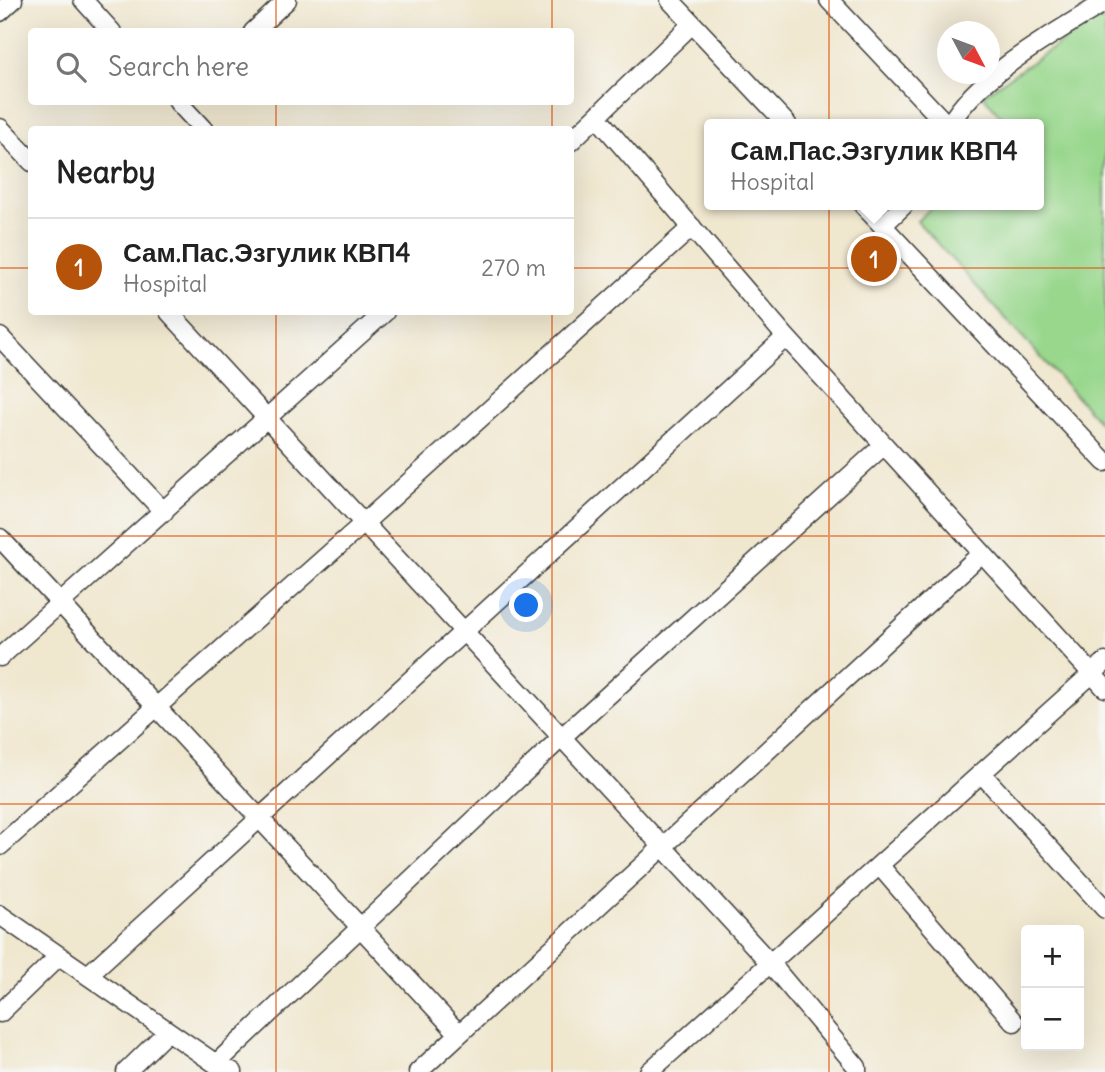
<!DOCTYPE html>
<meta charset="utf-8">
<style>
:root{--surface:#fff;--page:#f6f6f6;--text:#222;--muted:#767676;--line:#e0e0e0;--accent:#b45309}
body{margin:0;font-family:Delius,sans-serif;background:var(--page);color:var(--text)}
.controls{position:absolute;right:21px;bottom:21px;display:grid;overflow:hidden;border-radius:7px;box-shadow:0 7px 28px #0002}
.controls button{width:63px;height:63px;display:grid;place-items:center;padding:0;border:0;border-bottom:2px solid var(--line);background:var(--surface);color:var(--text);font:35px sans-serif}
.compass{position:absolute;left:937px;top:21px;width:63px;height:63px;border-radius:50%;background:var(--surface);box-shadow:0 7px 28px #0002;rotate:131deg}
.you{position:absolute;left:527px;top:606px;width:24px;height:24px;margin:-18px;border:5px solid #fff;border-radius:50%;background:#1a73e8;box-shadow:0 0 0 10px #1a73e833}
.badge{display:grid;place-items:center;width:46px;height:46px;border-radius:50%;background:var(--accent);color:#fff;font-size:23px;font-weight:700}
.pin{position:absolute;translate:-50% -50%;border:4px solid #fff;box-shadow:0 2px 7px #0006}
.popup{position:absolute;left:704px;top:119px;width:340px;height:91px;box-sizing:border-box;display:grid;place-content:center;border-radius:7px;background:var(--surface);filter:drop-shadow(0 2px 5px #0005);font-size:23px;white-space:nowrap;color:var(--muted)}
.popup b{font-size:26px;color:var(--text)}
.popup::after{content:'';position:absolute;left:50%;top:100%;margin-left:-14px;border:14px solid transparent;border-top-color:var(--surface)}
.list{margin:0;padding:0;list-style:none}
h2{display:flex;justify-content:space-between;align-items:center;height:91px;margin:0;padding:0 28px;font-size:30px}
h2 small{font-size:23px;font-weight:400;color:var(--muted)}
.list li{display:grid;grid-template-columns:46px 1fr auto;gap:21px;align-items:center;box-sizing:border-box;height:98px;padding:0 28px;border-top:2px solid var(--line)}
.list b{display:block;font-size:26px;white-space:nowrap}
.list p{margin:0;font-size:23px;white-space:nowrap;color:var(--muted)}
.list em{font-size:23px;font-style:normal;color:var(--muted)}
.icon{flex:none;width:38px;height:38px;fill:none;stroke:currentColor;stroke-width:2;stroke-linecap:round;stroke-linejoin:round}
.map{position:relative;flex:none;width:1105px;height:1072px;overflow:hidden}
.search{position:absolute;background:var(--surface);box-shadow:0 7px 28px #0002;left:28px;top:28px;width:546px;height:77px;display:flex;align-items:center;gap:18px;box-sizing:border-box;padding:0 24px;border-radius:7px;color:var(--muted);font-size:26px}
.panel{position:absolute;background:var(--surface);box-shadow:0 7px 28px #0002;left:28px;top:126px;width:546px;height:189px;border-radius:7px}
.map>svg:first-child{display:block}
.green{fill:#98d78c;stroke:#5a7a54;stroke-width:2}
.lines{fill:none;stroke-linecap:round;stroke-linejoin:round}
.minor-casing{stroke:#3c3a37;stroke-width:21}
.minor{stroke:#fff;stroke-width:18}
.grid{fill:none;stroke:#de560d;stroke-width:2;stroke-opacity:0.55}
</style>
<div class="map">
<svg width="1105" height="1072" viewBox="0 0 1105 1072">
<rect width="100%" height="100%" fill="#f6f6f2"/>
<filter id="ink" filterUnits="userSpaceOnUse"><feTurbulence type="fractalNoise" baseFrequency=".0143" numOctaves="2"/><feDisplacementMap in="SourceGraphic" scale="14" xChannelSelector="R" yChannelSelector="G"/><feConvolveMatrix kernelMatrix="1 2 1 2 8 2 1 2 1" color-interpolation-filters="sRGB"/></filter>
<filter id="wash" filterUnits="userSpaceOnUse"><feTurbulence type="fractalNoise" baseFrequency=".00686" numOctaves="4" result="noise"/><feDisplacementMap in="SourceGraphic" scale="28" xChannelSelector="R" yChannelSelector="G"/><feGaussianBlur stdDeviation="1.57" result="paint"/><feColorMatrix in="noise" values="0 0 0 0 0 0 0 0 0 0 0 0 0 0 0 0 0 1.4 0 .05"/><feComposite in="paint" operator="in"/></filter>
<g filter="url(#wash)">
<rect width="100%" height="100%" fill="#f0e7cf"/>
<!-- green -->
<path class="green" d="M1105,13V428L917,221L934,205H1038V124H1007L983,95Z"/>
</g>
<g filter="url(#ink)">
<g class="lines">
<!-- minor casing -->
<g class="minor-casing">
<path id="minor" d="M83,0L112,32
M670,0L787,124
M829,0L946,124
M0,12L13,0
M253,32L287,0
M178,102L204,130
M597,117L786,337L1105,688
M950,124C979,74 1055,33 1105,2
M0,128L32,162
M570,142L692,24
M863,205L1105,462
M882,226L904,205
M169,312L770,963L857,1067V1072
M0,337L164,512
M0,538L459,1034
M0,657L385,312
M981,773L1105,909
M0,846L364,523L692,227
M879,865L1014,1022
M0,915L216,1064L233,1072
M88,975L786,337
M0,1013L59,956
M216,1064L562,737L884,445
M126,1072L168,1031
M418,1072L982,553
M649,1072L1105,662"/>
</g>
<!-- minor -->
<use href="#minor" class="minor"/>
</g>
</g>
<!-- grid -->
<path class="grid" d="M276,0V32M552,0V32M829,0V1072M276,102V130M552,102V130M0,268H32M570,268H1105M276,312V1072M552,312V1072M0,536H1105M0,804H1105"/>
</svg>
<div class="controls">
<button>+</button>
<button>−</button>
</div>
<svg class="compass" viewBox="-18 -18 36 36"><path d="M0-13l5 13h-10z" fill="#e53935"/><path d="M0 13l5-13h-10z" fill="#767676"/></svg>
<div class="you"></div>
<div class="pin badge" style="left:874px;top:259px">1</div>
<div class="popup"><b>Сам.Пас.Эзгулик КВП4</b>Hospital</div>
<div class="search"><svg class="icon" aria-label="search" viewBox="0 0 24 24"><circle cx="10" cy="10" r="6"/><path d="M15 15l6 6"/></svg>Search here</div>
<section class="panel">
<h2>Nearby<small></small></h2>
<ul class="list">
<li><span class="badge">1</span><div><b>Сам.Пас.Эзгулик КВП4</b><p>Hospital</p></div><em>270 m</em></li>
</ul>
</section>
</div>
